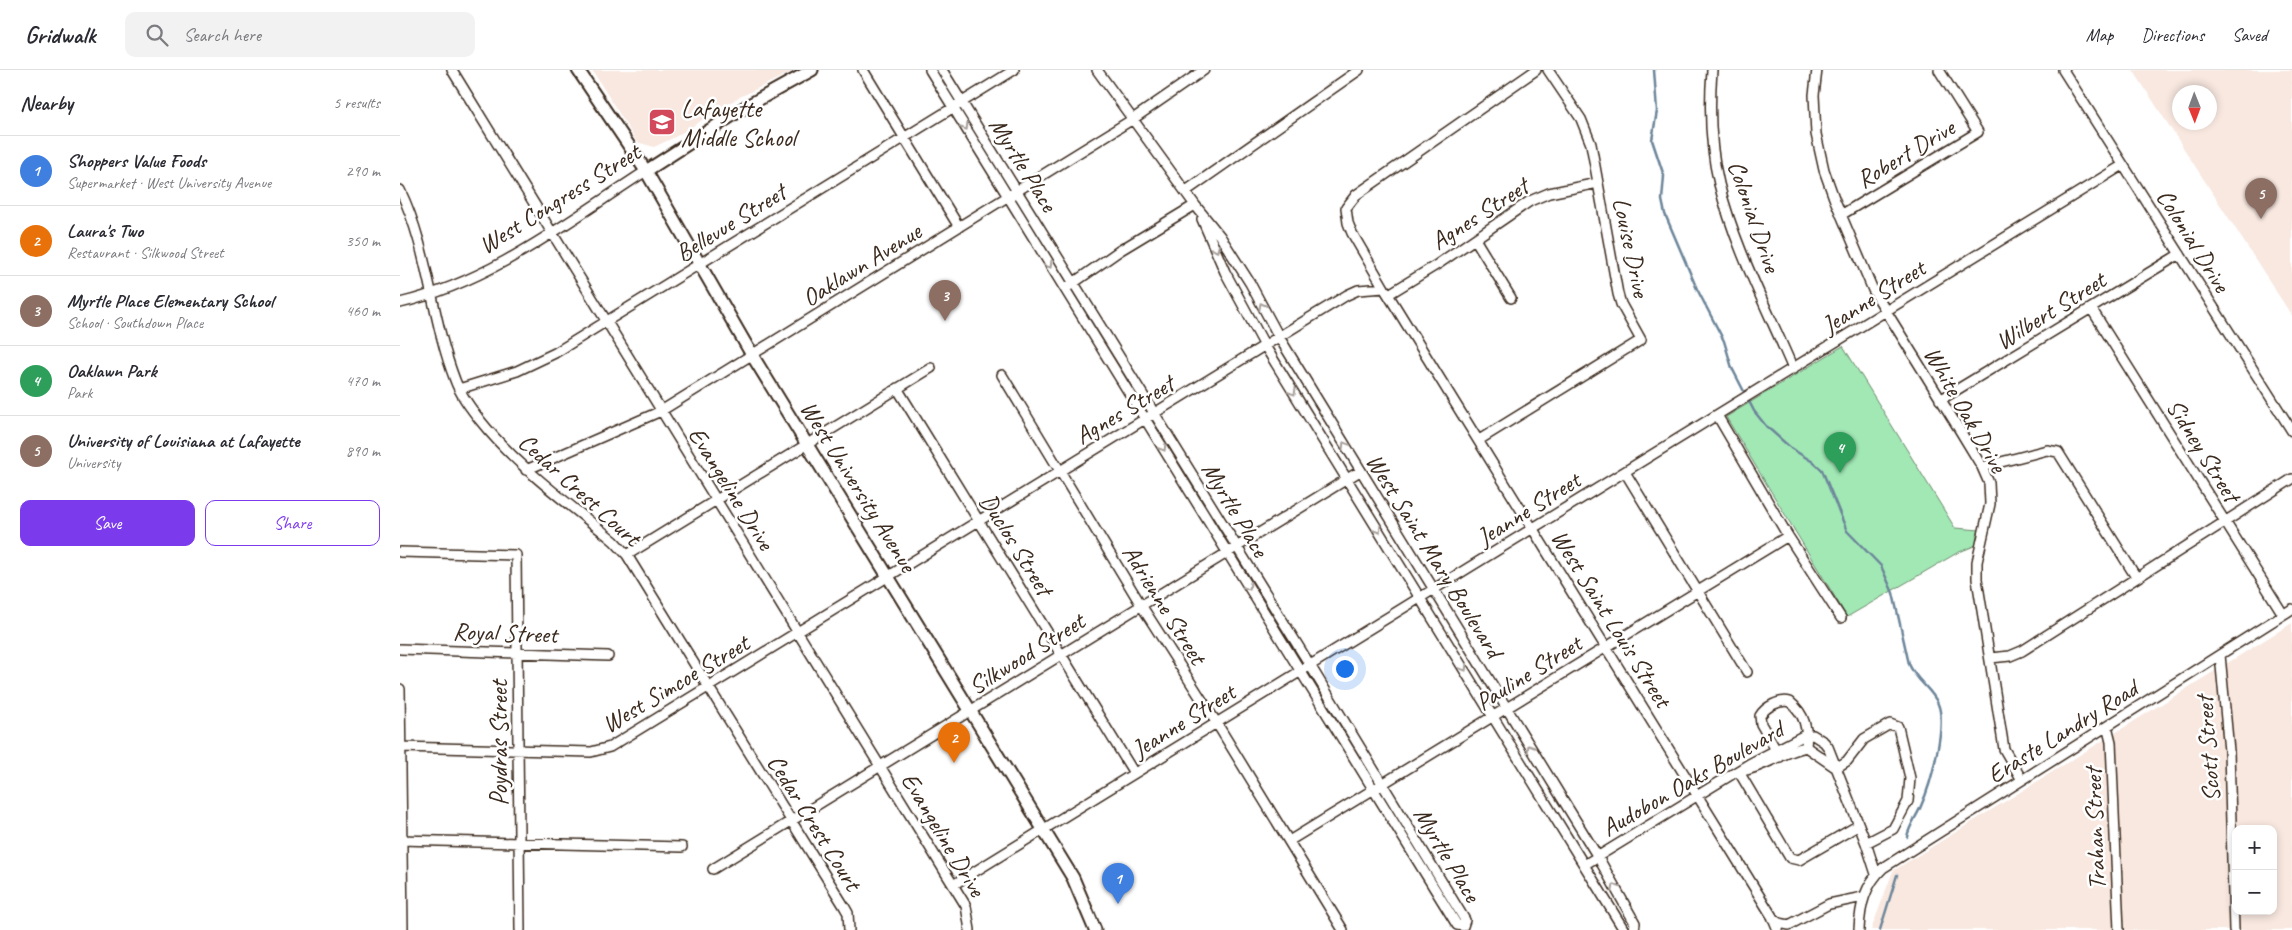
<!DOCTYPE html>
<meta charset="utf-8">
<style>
:root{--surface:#fff;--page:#f2f2f3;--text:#2b2b33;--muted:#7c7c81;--line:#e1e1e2;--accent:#7c3aed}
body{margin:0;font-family:Caveat,sans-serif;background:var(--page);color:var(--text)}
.controls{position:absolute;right:15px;bottom:15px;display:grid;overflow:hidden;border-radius:10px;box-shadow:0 2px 8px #0003}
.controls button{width:45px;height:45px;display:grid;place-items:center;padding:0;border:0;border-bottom:1px solid var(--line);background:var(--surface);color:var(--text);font:25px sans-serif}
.compass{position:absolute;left:1772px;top:15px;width:45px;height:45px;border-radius:50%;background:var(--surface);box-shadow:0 2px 8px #0003;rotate:179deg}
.you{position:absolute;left:944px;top:598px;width:18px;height:18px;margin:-12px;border:4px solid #fff;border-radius:50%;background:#1a73e8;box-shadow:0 0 0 8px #1a73e833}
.badge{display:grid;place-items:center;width:32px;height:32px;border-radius:50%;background:var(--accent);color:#fff;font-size:16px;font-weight:700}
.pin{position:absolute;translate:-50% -41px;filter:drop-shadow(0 1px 2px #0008)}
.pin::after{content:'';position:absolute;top:26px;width:18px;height:15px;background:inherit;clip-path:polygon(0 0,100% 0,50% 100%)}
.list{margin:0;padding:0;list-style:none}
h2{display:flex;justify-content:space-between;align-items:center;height:65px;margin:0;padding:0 20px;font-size:21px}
h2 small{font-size:16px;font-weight:400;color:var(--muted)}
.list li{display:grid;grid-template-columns:32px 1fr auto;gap:15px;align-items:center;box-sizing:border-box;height:70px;padding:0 20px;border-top:1px solid var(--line)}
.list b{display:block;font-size:19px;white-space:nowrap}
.list p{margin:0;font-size:16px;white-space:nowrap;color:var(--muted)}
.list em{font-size:16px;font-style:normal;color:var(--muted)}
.actions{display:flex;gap:10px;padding:15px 20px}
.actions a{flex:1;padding:11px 0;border:1px solid var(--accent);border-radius:10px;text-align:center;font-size:18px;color:var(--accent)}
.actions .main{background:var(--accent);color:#fff}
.icon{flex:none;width:28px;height:28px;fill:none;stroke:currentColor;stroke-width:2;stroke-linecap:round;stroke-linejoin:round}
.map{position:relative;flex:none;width:1892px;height:860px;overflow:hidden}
header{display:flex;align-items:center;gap:30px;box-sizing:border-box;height:70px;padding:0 25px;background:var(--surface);border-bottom:1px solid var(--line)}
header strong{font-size:24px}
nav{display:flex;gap:28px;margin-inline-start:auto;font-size:18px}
.search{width:350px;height:45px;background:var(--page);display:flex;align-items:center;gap:12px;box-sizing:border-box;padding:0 18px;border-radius:10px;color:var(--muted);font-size:19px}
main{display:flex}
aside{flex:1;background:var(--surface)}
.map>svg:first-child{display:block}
.built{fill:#f8e8e0;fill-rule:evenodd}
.green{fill:#a1e8b5;stroke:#6e896a}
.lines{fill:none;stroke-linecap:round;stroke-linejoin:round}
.stream{stroke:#6c8599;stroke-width:2.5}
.minor-casing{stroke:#3b2a1e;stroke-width:12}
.major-casing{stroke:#3b2a1e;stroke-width:15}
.minor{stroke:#fff;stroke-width:9}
.major{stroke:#fff;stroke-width:11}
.oneway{stroke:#a79f9a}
.labels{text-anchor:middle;stroke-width:5;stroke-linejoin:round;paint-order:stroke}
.poi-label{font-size:25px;fill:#3b2a1e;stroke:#fff;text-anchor:start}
.street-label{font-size:25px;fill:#3b2a1e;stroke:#fff}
</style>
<header>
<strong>Gridwalk</strong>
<div class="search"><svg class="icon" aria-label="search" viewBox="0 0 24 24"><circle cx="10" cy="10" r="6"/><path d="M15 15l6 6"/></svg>Search here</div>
<nav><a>Map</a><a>Directions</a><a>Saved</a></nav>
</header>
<main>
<aside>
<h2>Nearby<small>5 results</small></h2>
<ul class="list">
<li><span class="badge" style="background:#3f7fe0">1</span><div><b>Shoppers Value Foods</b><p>Supermarket · West University Avenue</p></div><em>290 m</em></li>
<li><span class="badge" style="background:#e8710a">2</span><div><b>Laura's Two</b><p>Restaurant · Silkwood Street</p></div><em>350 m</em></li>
<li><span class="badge" style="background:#8d6e63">3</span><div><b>Myrtle Place Elementary School</b><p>School · Southdown Place</p></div><em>460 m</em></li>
<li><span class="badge" style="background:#2e9e5b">4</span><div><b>Oaklawn Park</b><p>Park</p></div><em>470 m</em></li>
<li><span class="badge" style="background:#8d6e63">5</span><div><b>University of Louisiana at Lafayette</b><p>University</p></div><em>890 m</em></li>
</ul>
<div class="actions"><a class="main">Save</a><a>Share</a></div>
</aside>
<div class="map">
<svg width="1892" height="860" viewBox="0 0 1892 860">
<rect width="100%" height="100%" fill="#fff"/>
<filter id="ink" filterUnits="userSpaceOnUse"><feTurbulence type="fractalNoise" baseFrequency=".02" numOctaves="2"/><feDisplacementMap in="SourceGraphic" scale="10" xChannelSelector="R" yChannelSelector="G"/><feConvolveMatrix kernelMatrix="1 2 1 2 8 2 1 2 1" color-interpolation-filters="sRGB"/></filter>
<g filter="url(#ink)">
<!-- built -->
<path class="built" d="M192,0H395L336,29L275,67L254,77L237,72Z
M1733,0H1892V246ZM1810,22V52H1780V22Z
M1892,553V860H1471L1493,801ZM1836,759H1873V841H1836Z"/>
<!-- green -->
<path class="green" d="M1443,276L1555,458L1580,460L1579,474L1557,483L1447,547L1326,347Z"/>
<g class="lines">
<!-- stream -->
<path class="stream" d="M1254,0L1257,41L1252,70L1264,106L1262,130L1265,144L1297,219L1324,271L1332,298L1354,341L1366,356L1392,379L1413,392L1422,400L1447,461L1481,496L1493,523L1509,594C1516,611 1532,619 1538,634C1547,655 1531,714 1521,736C1517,746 1509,756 1507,767
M1480,860L1497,805"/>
<!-- minor casing -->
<g class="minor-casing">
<path id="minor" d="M52,0L566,836L570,860
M463,0L559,157
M530,0L1057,855L1063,856L1065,850L910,595L542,0
M697,0L795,135L820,166L850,213L879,267L1198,787L1235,853L1234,860
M1136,0L956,125L946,138L948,153L952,163L984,218L1373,848L1378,860
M1312,0C1309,38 1310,77 1319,114C1335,178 1367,238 1393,299
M1417,0L1414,25L1416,64L1424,100L1434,128L1473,220L1559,359L1582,397L1589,413L1590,434L1577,492V509L1604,679L1622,710
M1663,0L1892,361
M0,120C29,180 31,248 55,310C60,324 70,337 79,349C117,397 167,432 214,471L227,485L444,836L448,843L449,860
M786,121L959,0
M1441,145L1578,62L1539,0
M802,149L825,202L865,276L1224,860
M1075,169L1111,228
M669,216L719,181L795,135
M989,224L1038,194L1130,131L1149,123L1198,113
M0,233C92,211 167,152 246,101
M1691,238L1883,544
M602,305L741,535L816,652L943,860
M497,318L734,703
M59,319L117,301L155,283L614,0
M1540,330L1780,184
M1317,345L1388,466L1441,548
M1079,370L1241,270L1221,234L1218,224L1191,74L1181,49L1148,0
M1582,397L1647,380L1658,382L1736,507
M126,400L261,341L733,49L804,0
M1225,402L1347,602
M0,482L116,485L120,860
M227,485L531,298
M0,579L208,586
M1820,585L1829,681L1834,860
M1590,588L1610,586L1622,581L1892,409
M0,619L3,860
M1707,656L1711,672L1719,860
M0,677L191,682L210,677L947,225L958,220L984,218
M1380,687L1361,654L1360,646C1365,637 1380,629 1390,632C1405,644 1408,659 1406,677
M1436,698L1447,691L1464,669L1490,654L1498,657L1510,708L1508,731L1493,759L1466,773
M1342,701C1365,697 1384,681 1406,677L1435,697
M1339,702L1390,788L1399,790L1459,755
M0,770L282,777
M889,771L1388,466
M1184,795L1349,694L1403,666L1413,665L1424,672L1428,677L1466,773L1476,804
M313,799L960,401
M553,815L1723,95
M1373,849L1379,853L1389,855L1429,834L1463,827
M1459,860C1460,835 1465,815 1483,798L1892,539"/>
</g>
<!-- major casing -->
<g class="major-casing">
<path id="major" d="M178,0L246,101L352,285L673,808L695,860
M246,101L347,36L412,0"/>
</g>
<!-- minor -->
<use href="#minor" class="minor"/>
<!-- major -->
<use href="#major" class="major"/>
</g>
<!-- one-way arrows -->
<defs><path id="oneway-chevron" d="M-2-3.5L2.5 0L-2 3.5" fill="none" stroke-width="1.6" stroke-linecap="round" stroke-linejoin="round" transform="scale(1.25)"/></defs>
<g class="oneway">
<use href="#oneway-chevron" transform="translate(565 57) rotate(58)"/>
<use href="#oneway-chevron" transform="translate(816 179) rotate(67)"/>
<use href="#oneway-chevron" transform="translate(649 195) rotate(59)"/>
<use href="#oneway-chevron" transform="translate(862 236) rotate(-118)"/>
<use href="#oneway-chevron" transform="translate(893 322) rotate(59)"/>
<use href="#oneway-chevron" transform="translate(945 375) rotate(-121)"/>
<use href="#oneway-chevron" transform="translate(763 378) rotate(59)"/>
<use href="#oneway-chevron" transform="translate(978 460) rotate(57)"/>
<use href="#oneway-chevron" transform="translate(848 517) rotate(58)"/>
<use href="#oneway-chevron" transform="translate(1064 598) rotate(59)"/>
<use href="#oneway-chevron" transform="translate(1130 678) rotate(-122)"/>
<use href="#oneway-chevron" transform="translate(1215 817) rotate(-120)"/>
</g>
</g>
<!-- icons -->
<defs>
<g id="school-square" transform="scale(1.4375)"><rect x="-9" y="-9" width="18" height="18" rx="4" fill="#d1495b" stroke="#fff"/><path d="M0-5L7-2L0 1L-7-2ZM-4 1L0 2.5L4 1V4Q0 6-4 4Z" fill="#fff"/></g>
</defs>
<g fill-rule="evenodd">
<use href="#school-square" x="262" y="52"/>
</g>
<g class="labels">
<!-- poi labels -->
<g class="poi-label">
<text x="281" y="47">Lafayette<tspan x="281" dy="29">Middle School</tspan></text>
</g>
<!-- street labels -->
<g class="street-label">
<text transform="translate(1505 83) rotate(-31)" y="9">Robert Drive</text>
<text transform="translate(624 94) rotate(58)" y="9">Myrtle Place</text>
<text transform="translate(159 128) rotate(-32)" y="9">West Congress Street</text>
<text transform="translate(1079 143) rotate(-33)" y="9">Agnes Street</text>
<text transform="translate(1355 146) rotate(71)" y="9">Colonial Drive</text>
<text transform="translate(330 152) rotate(-32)" y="9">Bellevue Street</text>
<text transform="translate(1794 170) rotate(58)" y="9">Colonial Drive</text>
<text transform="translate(1232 177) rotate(78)" y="9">Louise Drive</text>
<text transform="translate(461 194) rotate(-32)" y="9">Oaklawn Avenue</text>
<text transform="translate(1473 226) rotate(-32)" y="9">Jeanne Street</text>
<text transform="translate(1650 240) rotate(-32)" y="9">Wilbert Street</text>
<text transform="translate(724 339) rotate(-31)" y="9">Agnes Street</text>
<text transform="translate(1566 339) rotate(60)" y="9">White Oak Drive</text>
<text transform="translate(1804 380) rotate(58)" y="9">Sidney Street</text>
<text transform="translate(459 416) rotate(58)" y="9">West University Avenue</text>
<text transform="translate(332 418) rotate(58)" y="9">Evangeline Drive</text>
<text transform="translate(180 419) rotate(42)" y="9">Cedar Crest Court</text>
<text transform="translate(1128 438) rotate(-32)" y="9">Jeanne Street</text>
<text transform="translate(836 439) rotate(59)" y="9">Myrtle Place</text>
<text transform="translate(617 474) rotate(58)" y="9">Duclos Street</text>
<text transform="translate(1035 485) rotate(58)" y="9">West Saint Mary Boulevard</text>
<text transform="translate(765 534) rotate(58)" y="9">Adrienne Street</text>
<text transform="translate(1212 548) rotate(58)" y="9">West Saint Louis Street</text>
<text transform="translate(105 562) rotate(2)" y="9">Royal Street</text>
<text transform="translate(626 583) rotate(-32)" y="9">Silkwood Street</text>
<text transform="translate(1128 602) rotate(-32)" y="9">Pauline Street</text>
<text transform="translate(275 613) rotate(-31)" y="9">West Simcoe Street</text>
<text transform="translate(783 650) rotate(-32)" y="9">Jeanne Street</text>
<text transform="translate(1662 661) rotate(-32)" y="9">Eraste Landry Road</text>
<text transform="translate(98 673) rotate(-90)" y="9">Poydras Street</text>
<text transform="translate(1807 679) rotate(-94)" y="9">Scott Street</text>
<text transform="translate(1292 708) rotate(-30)" y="9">Audobon Oaks Boulevard</text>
<text transform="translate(415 752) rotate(58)" y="9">Cedar Crest Court</text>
<text transform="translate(1694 759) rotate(-92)" y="9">Trahan Street</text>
<text transform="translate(544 764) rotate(59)" y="9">Evangeline Drive</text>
<text transform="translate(1048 784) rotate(59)" y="9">Myrtle Place</text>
</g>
</g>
</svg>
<div class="controls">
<button>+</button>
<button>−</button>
</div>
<svg class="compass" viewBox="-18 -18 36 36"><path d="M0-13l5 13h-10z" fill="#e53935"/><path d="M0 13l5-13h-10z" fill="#7c7c81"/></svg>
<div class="you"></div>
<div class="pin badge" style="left:718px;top:834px;background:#3f7fe0">1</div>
<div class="pin badge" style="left:554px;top:693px;background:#e8710a">2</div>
<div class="pin badge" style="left:545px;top:251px;background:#8d6e63">3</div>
<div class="pin badge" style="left:1440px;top:403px;background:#2e9e5b">4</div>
<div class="pin badge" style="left:1861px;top:149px;background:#8d6e63">5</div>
</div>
</main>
